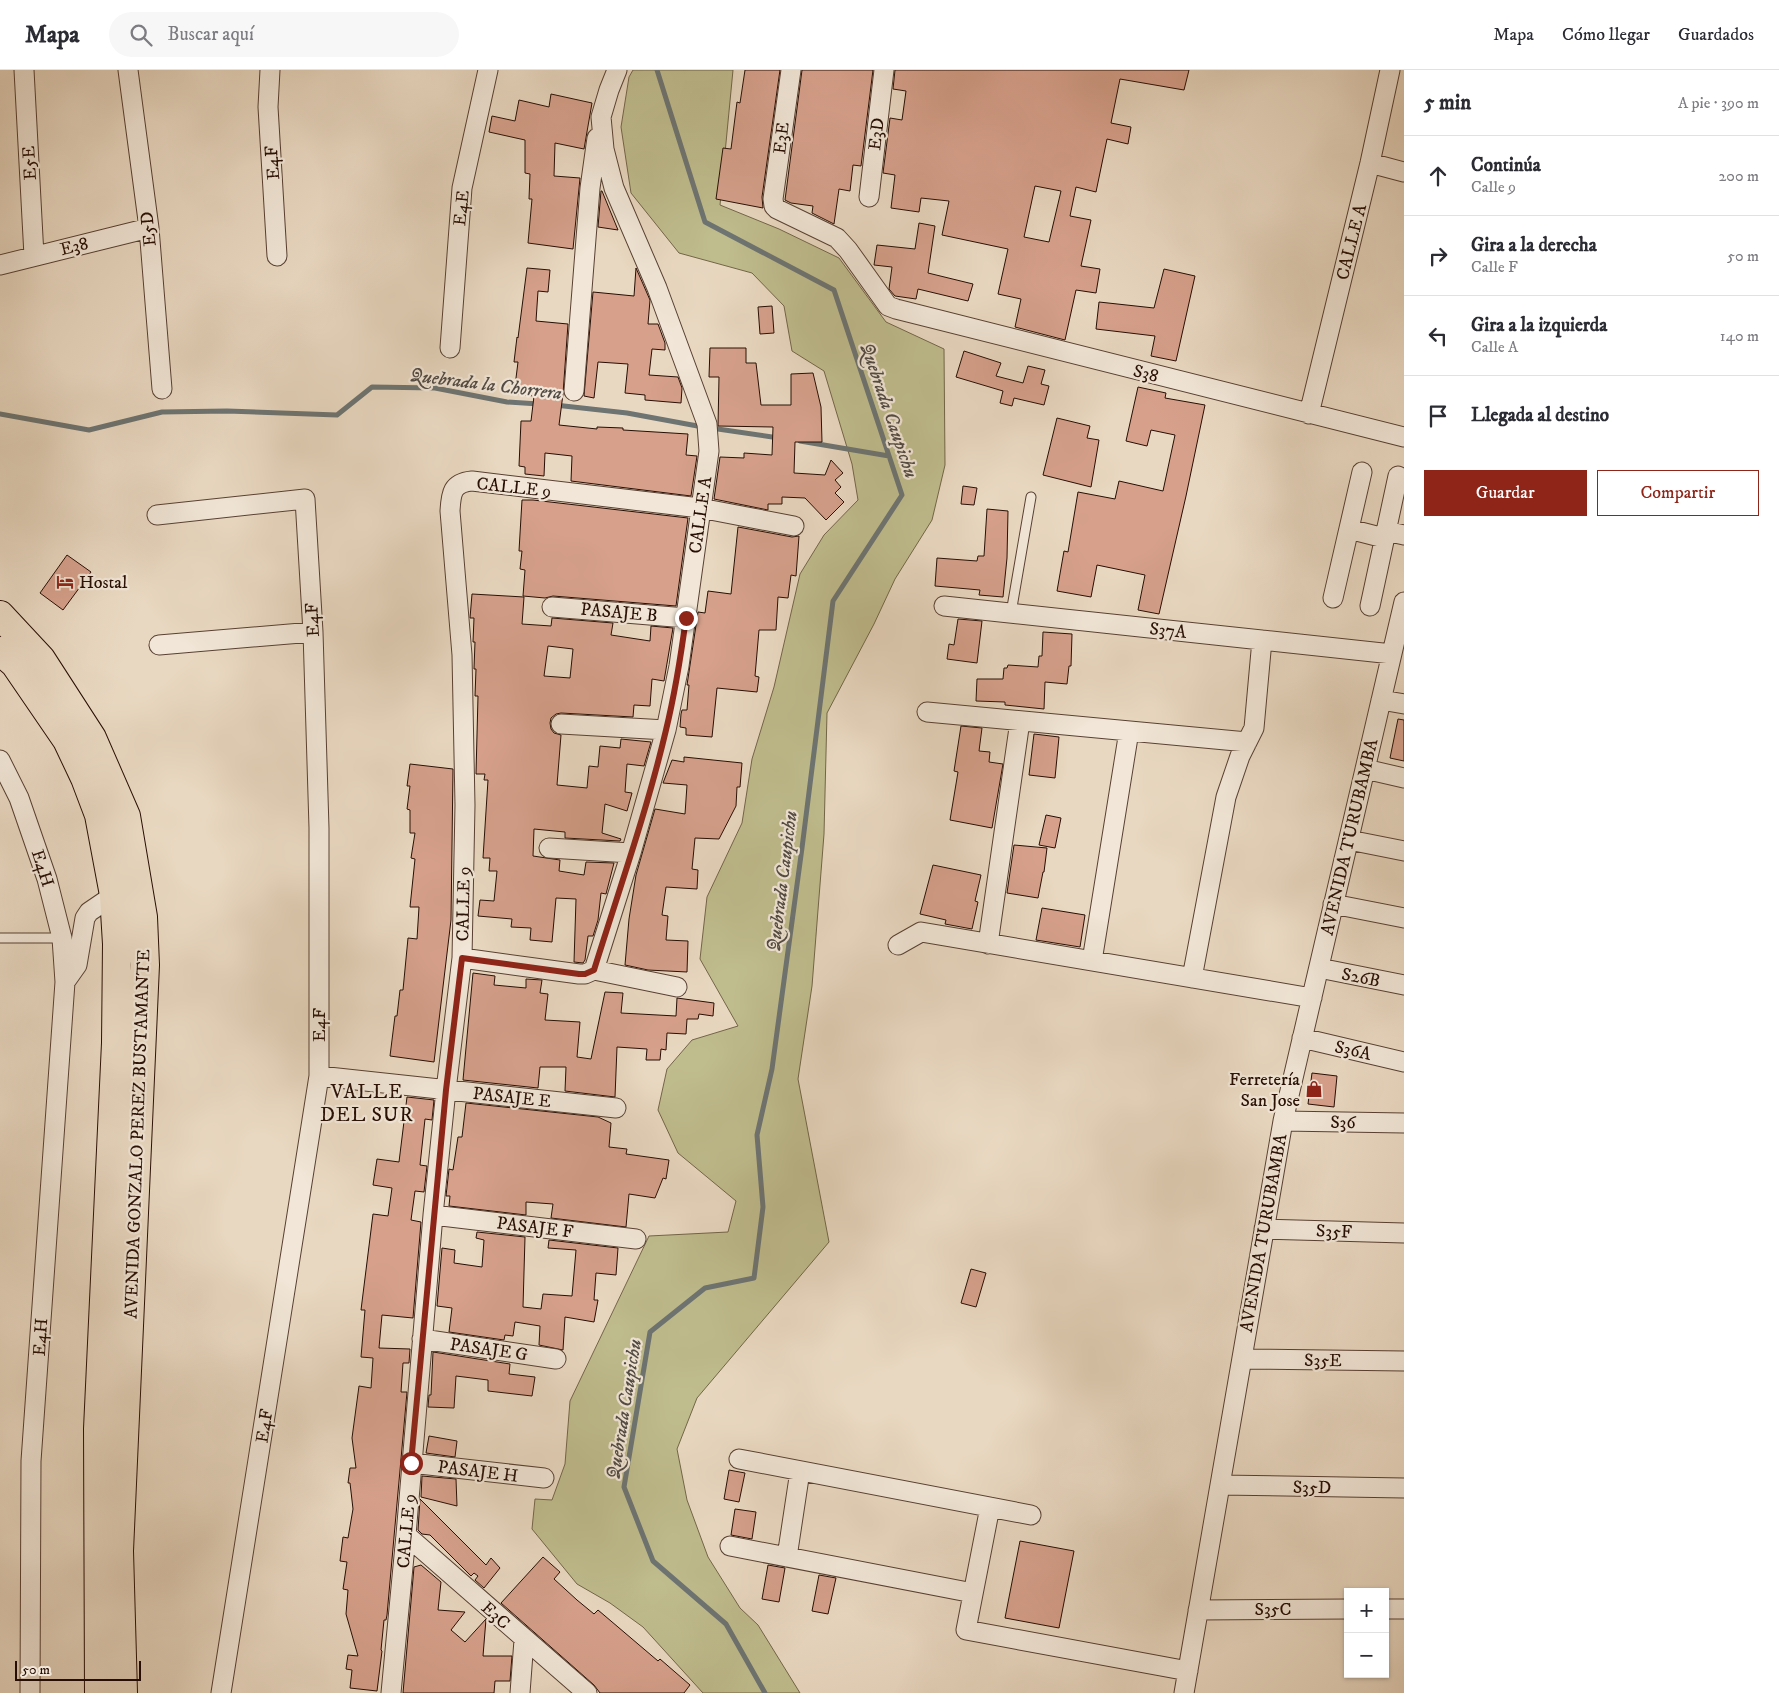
<!DOCTYPE html>
<html lang="es">
<meta charset="utf-8">
<style>
:root{--surface:#fff;--page:#f7f7f7;--text:#2b2b33;--muted:#7c7c81;--line:#e1e1e2;--accent:#8f2418}
body{margin:0;font-family:"IM FELL DW Pica",serif;background:var(--page);color:var(--text)}
.controls{position:absolute;right:15px;bottom:15px;display:grid;overflow:hidden;border-radius:0px;box-shadow:0 1px 4px #0004}
.controls button{width:45px;height:45px;display:grid;place-items:center;padding:0;border:0;border-bottom:1px solid var(--line);background:var(--surface);color:var(--text);font:25px sans-serif}
.scale{position:absolute;left:15px;bottom:12px;width:126px;box-sizing:border-box;padding-left:5px;border:2px solid #270e04;border-top:0;font-size:14px;line-height:18px;white-space:nowrap;color:#270e04;-webkit-text-stroke:4px #f1e6d7;paint-order:stroke}
.stop{position:absolute;width:15px;height:15px;margin:-11px;border:4px solid #8f2418;border-radius:50%;background:#fff}
.stop.end{background:#8f2418;border-color:#fff;box-shadow:0 1px 5px #0008}
.list{margin:0;padding:0;list-style:none}
h2{display:flex;justify-content:space-between;align-items:center;height:65px;margin:0;padding:0 20px;font-size:21px}
h2 small{font-size:16px;font-weight:400;color:var(--muted)}
.list li{display:grid;grid-template-columns:32px 1fr auto;gap:15px;align-items:center;box-sizing:border-box;height:80px;padding:0 20px;border-top:1px solid var(--line)}
.list b{display:block;font-size:19px;white-space:nowrap}
.list p{margin:0;font-size:16px;white-space:nowrap;color:var(--muted)}
.list em{font-size:16px;font-style:normal;color:var(--muted)}
.actions{display:flex;gap:10px;padding:15px 20px}
.actions a{flex:1;padding:11px 0;border:1px solid var(--accent);border-radius:0px;text-align:center;font-size:18px;color:var(--accent)}
.actions .main{background:var(--accent);color:#fff}
.icon{flex:none;width:28px;height:28px;fill:none;stroke:currentColor;stroke-width:2;stroke-linecap:round;stroke-linejoin:round}
.map{position:relative;flex:none;width:1404px;height:1623px;overflow:hidden}
header{display:flex;align-items:center;gap:30px;box-sizing:border-box;height:70px;padding:0 25px;background:var(--surface);border-bottom:1px solid var(--line)}
header strong{font-size:24px}
nav{display:flex;gap:28px;margin-inline-start:auto;font-size:18px}
.search{width:350px;height:45px;background:var(--page);display:flex;align-items:center;gap:12px;box-sizing:border-box;padding:0 18px;border-radius:28px;color:var(--muted);font-size:19px}
main{display:flex}
aside{flex:1;background:var(--surface)}
.map>svg:first-child{display:block}
.green{fill:#bfbc8d;stroke:#736548}
.lines{fill:none;stroke-linecap:round;stroke-linejoin:round}
.stream{stroke:#6d7472;stroke-width:5}
.building{fill:#d6a08b;stroke:#270e04;fill-rule:evenodd}
.service-casing{stroke:#584033;stroke-width:11}
.minor-casing{stroke:#584033;stroke-width:21}
.primary-casing{stroke:#270e04;stroke-width:30}
.service{stroke:#f1e6d7;stroke-width:9}
.minor{stroke:#f1e6d7;stroke-width:19}
.primary{stroke:#e9d8c1;stroke-width:28}
.route{stroke:#8f2418;stroke-width:6}
.labels{text-anchor:middle;stroke-width:4.5;stroke-linejoin:round;paint-order:stroke}
.street-label{font-size:18px;fill:#270e04;stroke:#f1e6d7}
.poi-label{font-size:18px;fill:#270e04;stroke:#f1e6d7;text-anchor:start}
.water-label{font-size:19px;font-style:italic;fill:#504a44;stroke:#f1e6d7}
.quarter-label{font-size:20px;letter-spacing:1px;fill:#270e04;stroke:#f1e6d7}
</style>
<header>
<strong>Mapa</strong>
<div class="search"><svg class="icon" aria-label="search" viewBox="0 0 24 24"><circle cx="10" cy="10" r="6"/><path d="M15 15l6 6"/></svg>Buscar aquí</div>
<nav><a>Mapa</a><a>Cómo llegar</a><a>Guardados</a></nav>
</header>
<main>
<div class="map">
<svg width="1404" height="1623" viewBox="0 0 1404 1623">
<rect width="100%" height="100%" fill="#e9d8c1"/>
<filter id="stains"><feTurbulence type="fractalNoise" baseFrequency=".004" numOctaves="4"/><feColorMatrix values="0 0 0 0 .2 0 0 0 0 .09 0 0 0 0 .02 0 0 0 .5 -.17"/></filter>
<radialGradient id="worn" r=".72"><stop offset=".6" stop-color="#630" stop-opacity="0"/><stop offset="1" stop-color="#630" stop-opacity=".3"/></radialGradient>
<!-- green -->
<path class="green" d="M633,0H733L720,135L779,159L839,188L886,252L944,279L945,395L932,450L895,509L874,554L827,643L824,764L812,916L798,1009L829,1172L697,1328L677,1379L687,1430L708,1487L740,1538L758,1555L800,1623H703L643,1557L610,1533L577,1514L532,1459L535,1429L552,1430L565,1394L570,1331L649,1166L728,1162L736,1131L678,1083L658,1040L667,999L692,970L738,956L700,889L707,827L742,753L752,689L774,617L800,504L824,465L858,430L852,394L824,301L792,281L784,236L752,203L679,183L631,123L621,57L629,7Z"/>
<g class="lines">
<!-- stream -->
<path class="stream" d="M657,0L705,152L834,220L902,425L833,531L802,778L772,999L757,1065L763,1137L754,1208L705,1218L650,1262L624,1417L653,1491L726,1554L765,1623
M555,335L627,343L703,357
M0,344L89,360L162,342L227,341L337,345L372,317L435,318L507,332L539,334
M711,358L779,368
M800,371L889,386"/>
</g>
<!-- building -->
<path class="building" d="M745,0H780L762,127L763,138L716,129L723,78L731,79L737,32L740,33Z
M802,0H873L861,96L853,95L850,121L839,119L834,154L812,143L813,136L791,133L785,130Z
M895,0H1189L1184,20L1120,9L1111,53L1131,57L1128,74L1107,69L1096,122L1076,117L1070,146L1091,150L1081,196L1100,199L1096,223L1076,220L1065,270L1015,257L1021,229L998,224L1008,179L942,165L949,131L921,128L919,142L891,138L895,105L883,103L890,48L902,50L906,21L893,19ZM1035,116L1061,121L1049,172L1024,167Z
M551,24L592,33L584,79L555,73L554,106L580,108L573,179L528,173L532,129H529L530,104L525,103V70L489,62L492,46L515,51L519,30L549,37Z
M601,121H602L618,160L598,157Z
M919,153L935,156L928,203L973,214L968,231L918,219L916,229L895,226L889,219L892,197L874,195L877,175L915,179Z
M527,198L550,200L548,222L538,221L536,251L568,254L563,324L559,355L597,359V357L623,358V360L688,364L686,385L697,386L691,426L571,411L572,386L545,383L544,406L525,404V397L519,396L521,351H531L534,326L514,324L518,292H514L517,267L518,268Z
M636,198L650,230L648,254H658L665,273V280L652,279L649,305L678,307L682,318L681,333L645,330V325L625,323L628,294L598,292L594,328L584,326L593,222L634,226Z
M1164,199L1195,206L1176,291L1151,286L1155,266L1096,259L1099,232L1154,238Z
M772,236L774,263L760,264L758,237Z
M710,278H746V293H756L761,335H791V304L813,303L821,337L822,372H795L794,403L825,405L831,390L843,403L835,410L841,417L835,423L844,432L826,450L805,428L782,427V434H768V440L714,429L720,387L744,388V383L772,385L773,357L718,356L719,307H709Z
M964,281L1001,293L996,306L1023,313L1028,296L1045,300L1041,314L1049,316L1044,335L1014,328L1012,336L1000,333L1003,321L956,307Z
M1138,317L1166,323L1165,328L1205,335L1186,426L1159,544L1138,540L1145,505L1097,495L1091,527L1057,521L1064,481L1068,482L1078,422L1115,429L1119,411L1163,421L1175,365L1151,360L1147,376L1126,371Z
M1057,348L1090,356L1087,368L1099,370L1091,417L1043,405Z
M963,416L977,418L974,435L961,434Z
M522,430H533L688,448L676,536L553,526L545,528L523,526L525,500L520,499L522,481H519Z
M987,439L1008,441L1007,488L1003,527L979,525L980,520L935,516L937,488L977,491L978,486H984Z
M738,457L792,467L799,466L796,506L791,505L788,528L778,527L776,560H759L755,606L759,607L757,622L717,618L712,667L686,665V658L680,657L681,644L682,640H687L689,615H687L698,542L705,543L708,521L731,524Z
M67,485L91,502L63,540L40,523Z
M472,524L524,527L522,554L551,556L552,548L613,553L611,565L650,571L651,556L673,558L664,611L652,609L650,636L634,635L633,647L561,643L556,644L551,648L550,653L551,659L554,663L561,665L557,715L587,718L589,696L598,697L600,676L620,678L621,669L651,672L644,696L627,694L625,722L632,723L627,741L605,734L602,763L621,769L620,771L565,768V762L534,759L533,786L560,790L559,801L584,805L586,792L614,793L606,824L601,823L598,850L593,866H588L585,890L583,893L574,892L576,829L556,828L552,872L530,870L531,858L511,857L512,849L478,846L480,830L494,831L497,801H489L490,788H483L488,710H484L485,704H476L478,626H475L476,599H474L475,572H473L474,548H470ZM548,576L573,579L570,608L544,606Z
M958,549L982,551L977,593L947,589L949,574L954,575Z
M1043,562L1072,564L1071,596H1069L1067,614L1045,612L1044,639L1005,635V632L976,631L977,609H1003L1004,598H1007L1008,595L1038,597L1039,586H1042Z
M1398,649L1404,650V691L1390,688Z
M961,656L982,658L979,681L990,682L989,692L1003,694L992,758L950,750L958,702L954,701Z
M1034,664L1059,667L1055,708L1029,705Z
M684,687L742,693L740,717H737L736,736L719,769L695,768L692,799L698,800L697,819L666,817L662,845L668,846L666,870L688,871L687,902L648,900L625,895L629,849L636,805L655,739L685,744L687,715L663,713L672,690L684,692Z
M410,694L453,699L451,850L434,992L390,986L395,946H397L400,920H403L408,868L417,869L419,837H410L415,789L411,788L415,763H410V740L407,739L410,716H407Z
M1046,745L1061,748L1055,778L1039,775Z
M1014,775L1047,778L1044,802H1043L1038,828L1007,823Z
M933,795L981,805L975,831L978,832L972,859L945,854L946,850L920,844Z
M1042,838L1085,845L1080,877L1036,870Z
M473,903L495,906L494,915L526,918V909L542,910L540,923L548,924L545,950L580,952L577,987L591,989L605,922L623,923L621,943L676,946L677,928L714,933L713,946L699,944L698,949H687L686,964L667,963L666,980L661,979L660,990H646L647,979L617,977L615,1027L565,1021L566,997H540L538,1018L463,1010Z
M1312,1003L1337,1006L1334,1037L1308,1034Z
M407,1027L434,1030L432,1050L425,1049L420,1095L427,1096L424,1122L415,1121L411,1150L421,1152L413,1248L382,1245L379,1278L410,1279L409,1293H403L401,1322H407L387,1545L386,1550H384L381,1580L382,1581L377,1621L350,1618L352,1600L346,1599L348,1585L358,1586L346,1544L348,1520L343,1519L347,1492L340,1491L343,1467L348,1468L353,1439L350,1413H348L350,1398H356L352,1368L359,1316L371,1318L373,1288L361,1287L365,1240H361L373,1144L388,1146L392,1118L373,1115L377,1089L399,1092Z
M466,1033L598,1047L611,1053L609,1077L627,1079L626,1084L669,1090L666,1109L663,1108L655,1128L629,1124L626,1157L551,1148L553,1134L526,1132V1145L449,1136L450,1126H446L449,1099L453,1100L458,1067H462Z
M477,1162L525,1167L523,1237L541,1239L543,1224L572,1226L576,1180L548,1178L549,1170L618,1178L616,1205L596,1203L594,1230H598L594,1252L565,1247L563,1280L539,1275L540,1256L515,1252L513,1266L505,1265L504,1270L449,1262L452,1238L437,1236L442,1178L455,1180L454,1193L482,1197L484,1170L476,1168Z
M971,1199L986,1203L976,1237L961,1233Z
M433,1282L510,1294L509,1304L535,1307L532,1326L488,1321V1310L456,1306L454,1338L428,1337L429,1325H431Z
M429,1366L457,1371L455,1387L426,1383Z
M729,1400L745,1403L739,1432L724,1429Z
M422,1406L456,1409L457,1436L421,1427Z
M420,1429L486,1495L491,1488L500,1498L484,1518L475,1510L478,1506L474,1503L471,1506L430,1465L422,1464L418,1460Z
M735,1439L756,1442L752,1469L731,1465Z
M1020,1471L1074,1481L1059,1558L1005,1548Z
M543,1487L560,1502L554,1509L577,1530L594,1544L598,1540L658,1591L660,1589L690,1615L684,1623H600L594,1615L501,1533Z
M421,1495L441,1512L438,1540L465,1542L451,1560L465,1572L486,1549L483,1586H512L510,1611H495L494,1623H403L414,1497Z
M768,1495L785,1498L779,1532L762,1529Z
M819,1505L836,1508L828,1544L812,1541Z"/>
<g class="lines">
<!-- service casing -->
<g class="service-casing">
<path id="service" d="M1011,543L1031,427
M0,868H62"/>
</g>
<!-- minor casing -->
<g class="minor-casing">
<path id="minor" d="M24,0L34,186
M128,0L149,158L162,319
M270,0L268,37L277,186
M791,0L773,129L774,136L777,139L837,168L848,180L888,236L896,239L1404,367
M1370,93L1404,102
M869,127L884,0
M0,195L149,158
M450,278L462,118L488,0
M574,321L590,118L597,68
M1309,344L1370,93L1390,0
M157,445L305,429L313,562L319,758V1006L221,1623
M1349,459L1384,468
M1386,461L1404,465
M1333,528L1362,402
M944,536L1392,584
M1370,536L1398,406
M552,537L686,548
M159,575L313,562
M1381,630L1404,634
M927,642L1247,672
M561,654L666,660
M0,690L19,728L47,809L62,868L65,912L31,1391L30,1623
M1365,699L1404,708
M1349,770L1404,781
M549,778L631,783
M1333,834L1404,848
M988,874L1020,651
M898,875L921,862L1312,928
M462,888L579,904H585L594,900L677,917
M1092,891L1129,661
M1319,898L1404,915
M594,900L631,783L666,660L679,596L709,381L707,354L657,218L614,118L604,79L601,47L609,20L617,0
M1192,908L1226,727L1240,686L1254,658L1262,570
M65,912L77,895L85,848L89,842L114,825
M1302,968L1404,992
M319,1006L616,1038
M1283,1051L1404,1053
M433,1145L636,1169
M1264,1159L1404,1163
M422,1269L556,1289
M1242,1289L1404,1291
M739,1389L1031,1445
M411,1393L544,1408
M1220,1415L1404,1418
M990,1437L966,1560L1188,1601
M406,1465L587,1623
M730,1476L973,1523
M787,1487L800,1401
M1385,1539H1404
M1198,1540L1348,1539
M391,1623L406,1465L433,1145L446,1020L462,888L465,735L462,585L450,441C451,423 452,413 472,411L700,438L794,456
M520,1623L524,1570
M1184,1623L1283,1051L1404,532"/>
</g>
<!-- primary casing -->
<g class="primary-casing">
<path id="primary" d="M0,545L41,589L92,668L126,746L143,847L145,895L119,1481L123,1623
M0,581L15,594L67,670L85,708L99,745L114,825L117,874L116,973L98,1359L99,1623"/>
</g>
<!-- service -->
<use href="#service" class="service"/>
<!-- minor -->
<use href="#minor" class="minor"/>
<!-- primary -->
<use href="#primary" class="primary"/>
</g>
<g class="lines">
<!-- route -->
<path class="route" d="M411,1393L446,1020L462,888L579,904H585L594,900C619,820 647,741 666,660C675,623 681,585 686,548"/>
</g>
<!-- icons -->
<defs>
<g id="hotel-bare" transform="scale(1.35)"><path d="M-6-4.5h1.5V1H6V5H4.5V3h-9V5H-6ZM-4 0a1.8 1.8 0 1 1 3.6 0ZM.5 0V-2.5h3Q6-2.5 6 0Z" fill="#8f2418" stroke="#f1e6d7" stroke-width="2.5" paint-order="stroke"/></g>
<g id="shop-bare" transform="scale(1.35)"><path d="M-5-2.5h2.3a2.7 3.5 0 0 1 5.4 0H5L5.5 6h-11ZM-1.5-2.5h3a1.5 2.3 0 0 0-3 0Z" fill="#8f2418" stroke="#f1e6d7" stroke-width="2.5" paint-order="stroke"/></g>
</defs>
<g fill-rule="evenodd">
<use href="#hotel-bare" x="65" y="512"/>
<use href="#shop-bare" x="1314" y="1019"/>
</g>
<g class="labels">
<!-- street labels -->
<g class="street-label">
<text transform="translate(876 64) rotate(-83)" y="6">E3D</text>
<text transform="translate(781 68) rotate(-83)" y="6">E3E</text>
<text transform="translate(29 93) rotate(-93)" y="6">E5E</text>
<text transform="translate(272 93) rotate(-94)" y="6">E4F</text>
<text transform="translate(461 138) rotate(-84)" y="6">E4E</text>
<text transform="translate(148 159) rotate(-96)" y="6">E5D</text>
<text transform="translate(1351 172) rotate(-76)" y="6">CALLE A</text>
<text transform="translate(74 176) rotate(-14)" y="6">E38</text>
<text transform="translate(1146 303) rotate(14)" y="6">S38</text>
<text transform="translate(514 417) rotate(6)" y="6">CALLE 9</text>
<text transform="translate(700 445) rotate(-82)" y="6">CALLE A</text>
<text transform="translate(619 542) rotate(5)" y="6">PASAJE B</text>
<text transform="translate(312 550) rotate(-93)" y="6">E4F</text>
<text transform="translate(1168 560) rotate(6)" y="6">S37A</text>
<text transform="translate(1349 767) rotate(-77)" y="6">AVENIDA TURUBAMBA</text>
<text transform="translate(43 798) rotate(72)" y="6">E4H</text>
<text transform="translate(463 834) rotate(-89)" y="6">CALLE 9</text>
<text transform="translate(1361 907) rotate(11)" y="6">S26B</text>
<text transform="translate(319 955) rotate(-90)" y="6">E4F</text>
<text transform="translate(1353 980) rotate(13)" y="6">S36A</text>
<text transform="translate(512 1027) rotate(6)" y="6">PASAJE E</text>
<text transform="translate(1343 1052) rotate(1)" y="6">S36</text>
<text transform="translate(137 1064) rotate(-88)" y="6">AVENIDA GONZALO PEREZ BUSTAMANTE</text>
<text transform="translate(535 1157) rotate(7)" y="6">PASAJE F</text>
<text transform="translate(1334 1161) rotate(2)" y="6">S35F</text>
<text transform="translate(1263 1163) rotate(-80)" y="6">AVENIDA TURUBAMBA</text>
<text transform="translate(40 1267) rotate(-86)" y="6">E4H</text>
<text transform="translate(489 1279) rotate(8)" y="6">PASAJE G</text>
<text transform="translate(1323 1290) rotate(1)" y="6">S35E</text>
<text transform="translate(264 1356) rotate(-81)" y="6">E4F</text>
<text transform="translate(478 1401) rotate(7)" y="6">PASAJE H</text>
<text transform="translate(1312 1417) rotate(1)" y="6">S35D</text>
<text transform="translate(406 1461) rotate(-85)" y="6">CALLE 9</text>
<text x="1273" y="1545">S35C</text>
<text transform="translate(496 1545) rotate(42)" y="6">E3C</text>
</g>
<!-- poi labels -->
<g class="poi-label">
<text x="79" y="518">Hostal</text>
<text x="1300" y="1015" text-anchor="end">Ferretería<tspan x="1300" dy="21">San Jose</tspan></text>
</g>
<!-- water labels -->
<g class="water-label">
<text transform="translate(486 313) rotate(7)" y="7">Quebrada la Chorrera</text>
<text transform="translate(890 340) rotate(71)" y="7">Quebrada Caupichu</text>
<text transform="translate(781 811) rotate(-83)" y="7">Quebrada Caupichu</text>
<text transform="translate(623 1339) rotate(-81)" y="7">Quebrada Caupichu</text>
</g>
<!-- quarter labels -->
<g class="quarter-label">
<text x="367" y="1028">VALLE<tspan x="367" dy="23">DEL SUR</tspan></text>
</g>
</g>
<rect width="100%" height="100%" filter="url(#stains)"/>
<rect width="100%" height="100%" fill="url(#worn)"/>
</svg>
<div class="controls">
<button>+</button>
<button>−</button>
</div>
<div class="scale">50 m</div>
<div class="stop" style="left:411px;top:1393px"></div>
<div class="stop end" style="left:686px;top:548px"></div>
</div>
<aside>
<h2>5 min<small>A pie · 390 m</small></h2>
<ul class="list">
<li><svg class="icon" aria-label="ahead" viewBox="0 0 24 24"><path d="M12 20V5M6 11l6-6 6 6"/></svg><div><b>Continúa</b><p>Calle 9</p></div><em>200 m</em></li>
<li><svg class="icon" aria-label="right" viewBox="0 0 24 24"><path d="M7 20v-9h11M14 6l5 5-5 5"/></svg><div><b>Gira a la derecha</b><p>Calle F</p></div><em>50 m</em></li>
<li><svg class="icon" aria-label="left" viewBox="0 0 24 24"><path d="M17 20v-9H6M10 6l-5 5 5 5"/></svg><div><b>Gira a la izquierda</b><p>Calle A</p></div><em>140 m</em></li>
<li><svg class="icon" aria-label="arrive" viewBox="0 0 24 24"><path d="M6 21V4h12l-3 4 3 4H6"/></svg><div><b>Llegada al destino</b></div></li>
</ul>
<div class="actions"><a class="main">Guardar</a><a>Compartir</a></div>
</aside>
</main>
